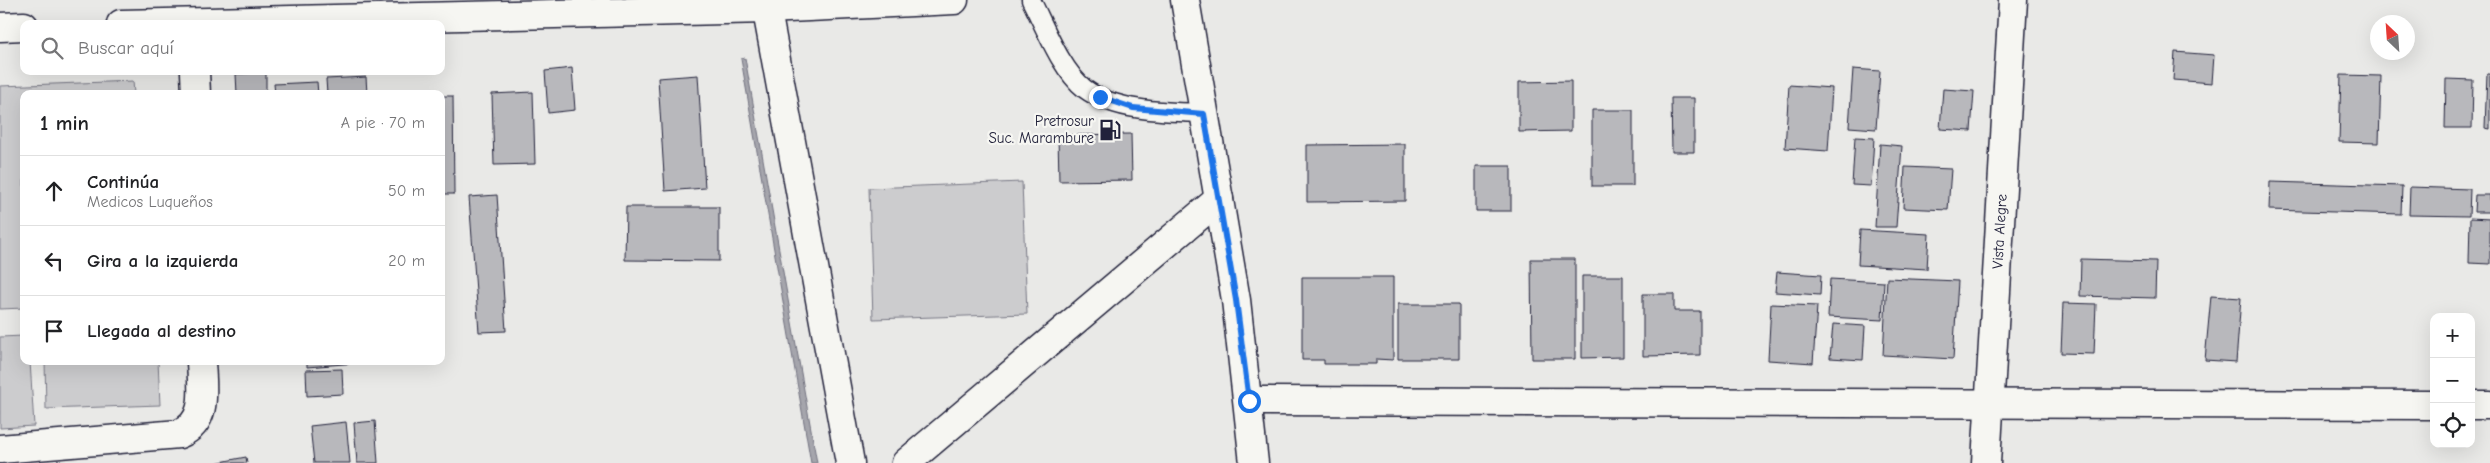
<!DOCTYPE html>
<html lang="es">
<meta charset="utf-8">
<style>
:root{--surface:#fff;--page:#f6f6f6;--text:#202124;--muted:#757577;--line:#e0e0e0}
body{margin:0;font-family:"Comic Neue",sans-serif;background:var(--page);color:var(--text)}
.controls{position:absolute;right:15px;bottom:15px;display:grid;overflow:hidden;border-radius:10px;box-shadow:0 5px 20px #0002}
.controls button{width:45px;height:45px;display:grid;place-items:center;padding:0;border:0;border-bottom:1px solid var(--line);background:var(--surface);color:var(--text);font:25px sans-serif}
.compass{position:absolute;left:2370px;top:15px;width:45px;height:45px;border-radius:50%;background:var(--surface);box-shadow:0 5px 20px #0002;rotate:335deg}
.stop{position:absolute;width:15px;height:15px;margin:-11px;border:4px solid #1a73e8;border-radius:50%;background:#fff}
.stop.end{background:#1a73e8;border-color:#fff;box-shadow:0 1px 5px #0008}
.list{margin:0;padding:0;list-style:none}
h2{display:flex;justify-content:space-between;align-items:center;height:65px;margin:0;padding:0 20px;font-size:21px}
h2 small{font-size:16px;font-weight:400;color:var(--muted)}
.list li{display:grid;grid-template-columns:32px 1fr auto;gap:15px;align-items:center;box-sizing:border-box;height:70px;padding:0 20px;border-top:1px solid var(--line)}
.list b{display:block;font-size:19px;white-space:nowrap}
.list p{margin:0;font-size:16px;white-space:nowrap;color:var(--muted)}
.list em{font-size:16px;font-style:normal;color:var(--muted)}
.icon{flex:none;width:28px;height:28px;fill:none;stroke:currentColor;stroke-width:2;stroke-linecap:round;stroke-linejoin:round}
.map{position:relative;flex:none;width:2490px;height:463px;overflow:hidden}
.search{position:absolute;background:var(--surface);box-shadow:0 5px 20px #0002;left:20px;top:20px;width:425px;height:55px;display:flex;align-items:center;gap:12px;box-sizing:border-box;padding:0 18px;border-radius:10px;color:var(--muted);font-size:19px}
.panel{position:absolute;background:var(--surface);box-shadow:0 5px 20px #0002;left:20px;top:90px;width:425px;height:275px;border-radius:10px}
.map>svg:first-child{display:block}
.green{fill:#ccccce;stroke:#777784}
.water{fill:#a5a5ac;stroke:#71717f}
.building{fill:#b8b8bc;stroke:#22223b}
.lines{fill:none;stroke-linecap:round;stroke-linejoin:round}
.service-casing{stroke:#22223b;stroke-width:21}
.minor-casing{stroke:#22223b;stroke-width:31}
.tertiary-casing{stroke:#22223b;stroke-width:31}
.service{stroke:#f6f6f2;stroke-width:18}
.minor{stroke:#f6f6f2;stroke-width:28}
.tertiary{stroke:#f6f6f2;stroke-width:28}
.route{stroke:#1a73e8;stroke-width:6}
.labels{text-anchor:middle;stroke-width:4.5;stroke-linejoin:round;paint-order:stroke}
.poi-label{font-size:15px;fill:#22223b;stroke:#f6f6f2;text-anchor:end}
.street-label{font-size:15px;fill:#22223b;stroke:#f6f6f2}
</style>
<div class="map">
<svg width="2490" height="463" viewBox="0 0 2490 463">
<rect width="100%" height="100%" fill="#e9e9e7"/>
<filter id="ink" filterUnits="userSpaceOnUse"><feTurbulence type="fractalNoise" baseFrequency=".02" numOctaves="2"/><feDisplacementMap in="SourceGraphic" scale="10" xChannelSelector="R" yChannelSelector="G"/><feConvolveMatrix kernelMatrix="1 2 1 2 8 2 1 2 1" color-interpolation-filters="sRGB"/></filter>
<g filter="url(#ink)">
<!-- green -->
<path class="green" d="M133,81L134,94H24V308L0,309V86Z
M1022,182L1027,314L873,319L869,188Z
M24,336V361H30L34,426L0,428V337Z
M45,361H158L160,405L46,409Z"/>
<!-- water -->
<path class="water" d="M745,58L817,463H811L741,59Z"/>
<!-- building -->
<path class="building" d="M2175,52L2214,55L2212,83L2173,80Z
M572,68L575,110L548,113L545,71Z
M1853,69L1880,71L1876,129L1849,127Z
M266,73V94H237L236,74Z
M2487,73H2490V129L2485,128Z
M698,75L705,188L665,191L658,78Z
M2341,75L2381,76L2379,143L2339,142Z
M366,77L367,94H327L326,79Z
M2446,79L2473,80L2472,128H2445Z
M1571,81V131L1519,132V82Z
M317,82L318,94H275L274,84Z
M1789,85L1832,88L1828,151L1785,148Z
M1943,89L1974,91L1971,131L1940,129Z
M533,92L535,164L494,165L492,94Z
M441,96H453L454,194H441Z
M1671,98H1694V152H1672Z
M1592,110H1633V186H1592Z
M1131,134L1132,180L1059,181L1058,135Z
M1855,137L1874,138L1871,186L1852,185Z
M1405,144V201L1307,202V145Z
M1880,144L1902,146L1896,227H1875Z
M1476,166H1511V211H1476Z
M1905,167L1951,169L1948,210L1903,208Z
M2270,182L2402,186L2401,214L2269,210Z
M2410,187L2470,189L2469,216L2409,215Z
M497,195L506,331L479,332L469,197Z
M2475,195H2490V212H2474Z
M626,207H719V261L625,260Z
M2470,218L2490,219V264L2469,263Z
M1860,230L1929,234L1927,269L1858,265Z
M1531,259H1575V359H1532Z
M2081,259L2156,261L2155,298L2080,296Z
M1777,272L1821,275L1820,295L1775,292Z
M1582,276H1623V357L1582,358Z
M1302,277H1393V360L1376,359V364H1324V360H1302Z
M1887,278L1958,281L1953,359L1883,355Z
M1830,279L1884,282L1882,320L1828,317Z
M1643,294H1674V311H1700V355L1643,356Z
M2211,296L2241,298L2236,362L2205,360Z
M2063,303L2096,304L2094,354L2061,353Z
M1398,304H1459V359H1398Z
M1771,304L1817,306L1813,363L1768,360Z
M1833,324L1865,326L1863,360L1830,358Z
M307,361H381L307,367Z
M342,369L343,394L307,396L306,370Z
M375,421L378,463H357L354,423Z
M346,422L350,463H314L310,426Z
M246,457L247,463H215Z"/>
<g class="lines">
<!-- service casing -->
<g class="service-casing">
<path id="service" d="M1031,0C1045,27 1061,70 1085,89C1116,112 1168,112 1204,113"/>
</g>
<!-- minor casing -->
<g class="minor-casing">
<g id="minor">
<path d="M765,0L850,463"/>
<path d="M121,24L767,9L954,0"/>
<path d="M0,27L24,26"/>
<path d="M195,72L196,94"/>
<path d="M1249,401L2434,405"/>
<path d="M2471,405H2490"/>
<path d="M0,449L179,434C209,422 202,388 201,361"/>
<path d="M906,463L1219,199"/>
<path id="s1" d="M1986,463L2013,0"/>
</g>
</g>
<!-- tertiary casing -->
<g class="tertiary-casing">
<path id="tertiary" d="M1185,0L1236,300L1254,463"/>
</g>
<!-- service -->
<use href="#service" class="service"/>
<!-- minor -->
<use href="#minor" class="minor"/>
<!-- tertiary -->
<use href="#tertiary" class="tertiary"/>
</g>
</g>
<g class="lines" filter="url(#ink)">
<!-- route -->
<path class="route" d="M1100,97L1133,108L1204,114L1236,300L1249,401"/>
</g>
<!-- icons -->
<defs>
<g id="fuel-bare" transform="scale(1.725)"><path d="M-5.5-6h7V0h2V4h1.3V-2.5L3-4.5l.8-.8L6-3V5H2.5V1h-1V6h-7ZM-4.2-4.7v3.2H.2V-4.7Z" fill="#22223b" stroke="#f6f6f2" stroke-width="2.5" paint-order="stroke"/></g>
</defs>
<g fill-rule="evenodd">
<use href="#fuel-bare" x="1110" y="130"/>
</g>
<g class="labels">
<!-- poi labels -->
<g class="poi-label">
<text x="1094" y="126">Pretrosur<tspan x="1094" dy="17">Suc. Marambure</tspan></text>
</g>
<!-- street labels -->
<g class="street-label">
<text dy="5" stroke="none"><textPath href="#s1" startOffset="232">Vista Alegre</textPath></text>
</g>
</g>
</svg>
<div class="controls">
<button>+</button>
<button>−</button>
<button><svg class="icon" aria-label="locate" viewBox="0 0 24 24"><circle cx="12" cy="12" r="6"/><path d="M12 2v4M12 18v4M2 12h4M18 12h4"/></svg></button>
</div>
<svg class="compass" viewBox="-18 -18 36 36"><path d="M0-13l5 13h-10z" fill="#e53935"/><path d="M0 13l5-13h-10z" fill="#757577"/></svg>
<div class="stop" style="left:1249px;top:401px"></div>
<div class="stop end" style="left:1100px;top:97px"></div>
<div class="search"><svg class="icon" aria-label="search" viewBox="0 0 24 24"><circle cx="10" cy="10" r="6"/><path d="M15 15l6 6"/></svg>Buscar aquí</div>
<section class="panel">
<h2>1 min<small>A pie · 70 m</small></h2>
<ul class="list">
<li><svg class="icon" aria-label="ahead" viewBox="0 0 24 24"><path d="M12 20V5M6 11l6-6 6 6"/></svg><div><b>Continúa</b><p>Medicos Luqueños</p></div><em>50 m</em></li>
<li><svg class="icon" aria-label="left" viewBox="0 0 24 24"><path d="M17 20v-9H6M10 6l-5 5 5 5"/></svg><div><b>Gira a la izquierda</b></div><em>20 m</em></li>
<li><svg class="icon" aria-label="arrive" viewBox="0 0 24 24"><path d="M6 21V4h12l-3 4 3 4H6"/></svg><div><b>Llegada al destino</b></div></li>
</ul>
</section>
</div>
